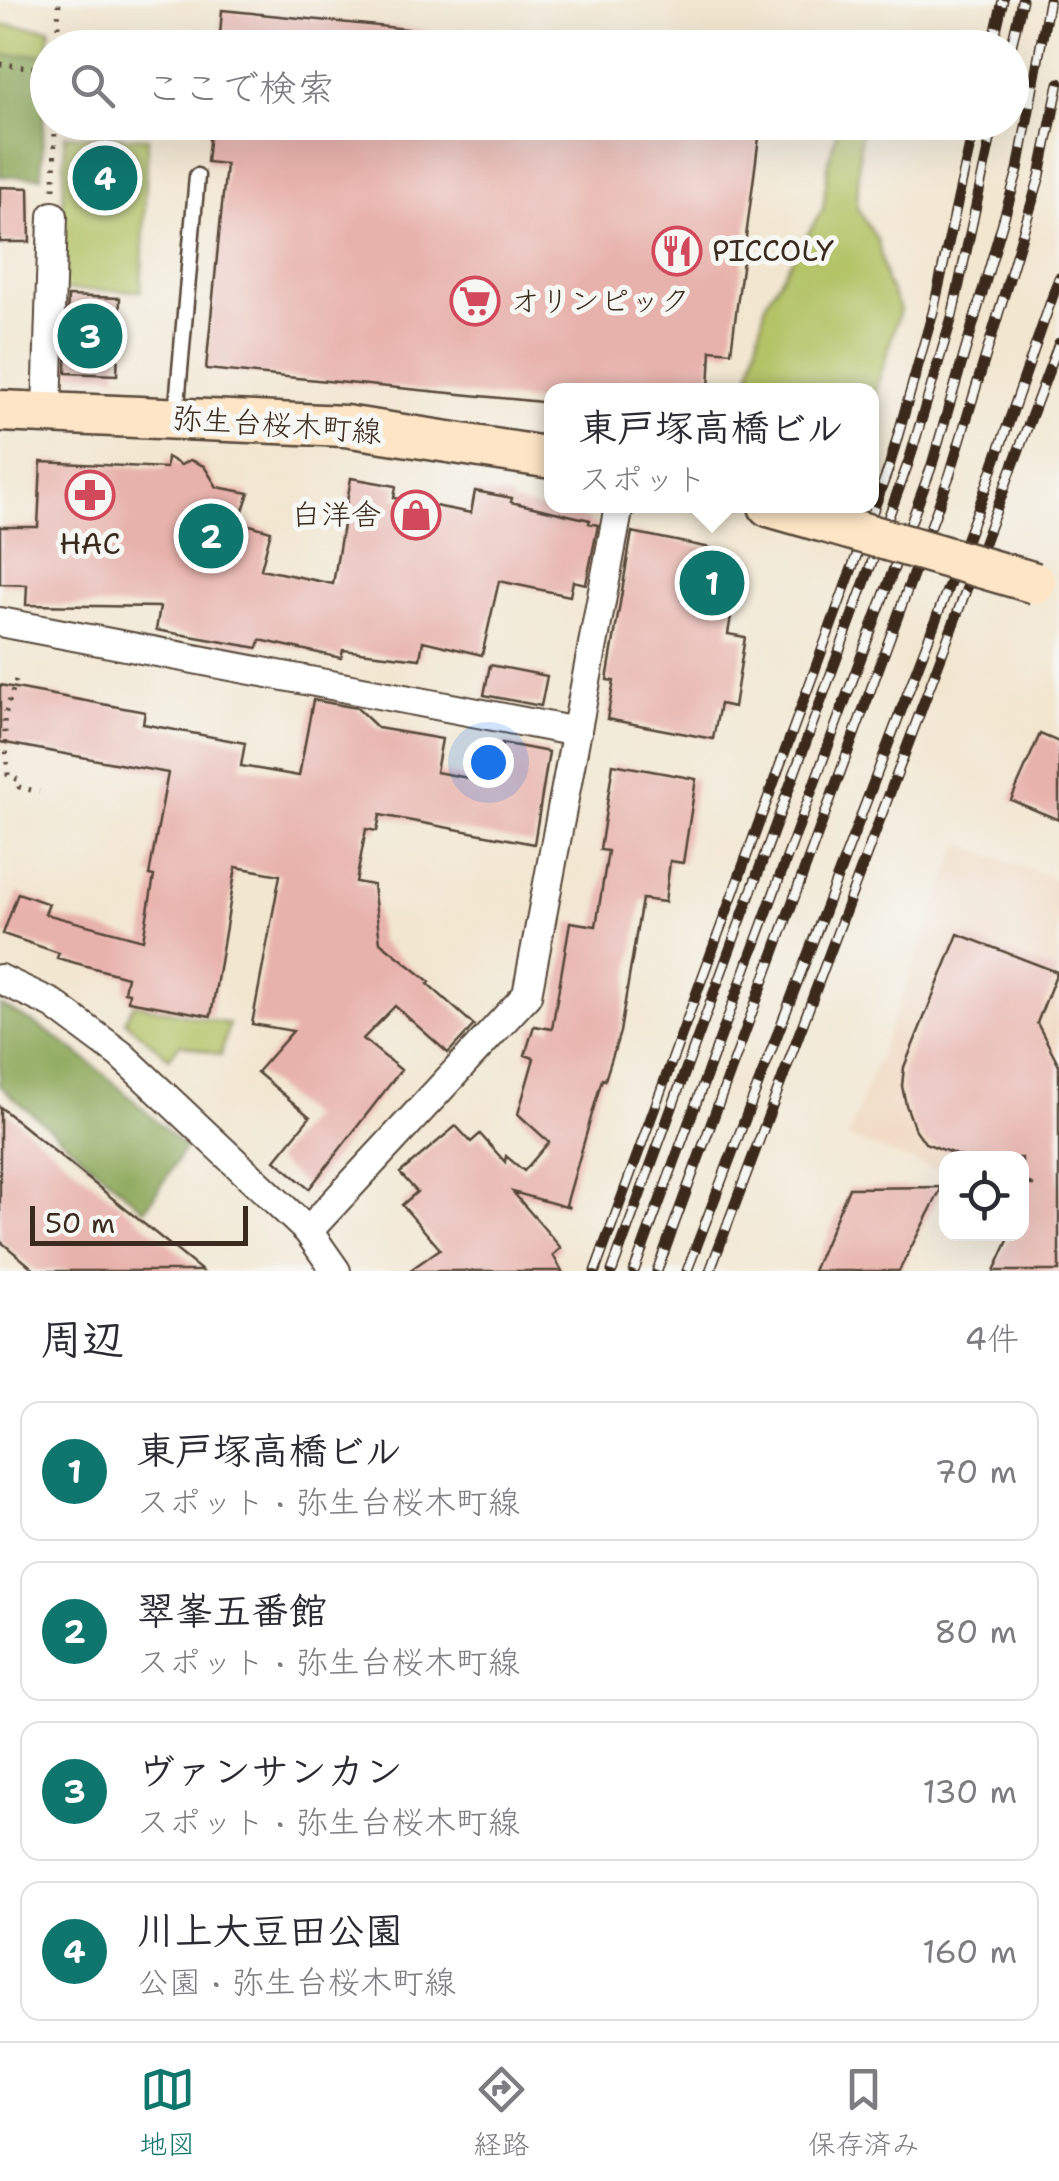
<!DOCTYPE html>
<html lang="ja">
<meta charset="utf-8">
<style>
:root{--surface:#fff;--page:#f7f7f7;--text:#2b2b33;--muted:#7c7c81;--line:#e1e1e2;--accent:#0f766e}
body{margin:0;font-family:"Shantell Sans","Klee One",sans-serif;background:var(--page);color:var(--text)}
.controls{position:absolute;right:30px;bottom:30px;display:grid;overflow:hidden;border-radius:20px;box-shadow:0 10px 40px #0002}
.controls button{width:90px;height:90px;display:grid;place-items:center;padding:0;border:0;border-bottom:2px solid var(--line);background:var(--surface);color:var(--text);font:50px sans-serif}
.scale{position:absolute;left:30px;bottom:25px;width:218px;box-sizing:border-box;padding-left:10px;border:5px solid #3b2a1e;border-top:0;font-size:28px;line-height:35px;white-space:nowrap;color:#3b2a1e;-webkit-text-stroke:8px #f6f6f2;paint-order:stroke}
.you{position:absolute;left:488px;top:762px;width:35px;height:35px;margin:-25px;border:8px solid #fff;border-radius:50%;background:#1a73e8;box-shadow:0 0 0 15px #1a73e833}
.badge{display:grid;place-items:center;width:65px;height:65px;border-radius:50%;background:var(--accent);color:#fff;font-size:32px;font-weight:700}
.pin{position:absolute;translate:-50% -50%;border:5px solid #fff;box-shadow:0 2px 10px #0006}
.popup{position:absolute;left:544px;top:383px;width:335px;height:130px;box-sizing:border-box;display:grid;place-content:center;border-radius:20px;background:var(--surface);filter:drop-shadow(0 2px 8px #0005);font-size:32px;white-space:nowrap;color:var(--muted)}
.popup b{font-size:38px;color:var(--text)}
.popup::after{content:'';position:absolute;left:50%;top:100%;margin-left:-20px;border:20px solid transparent;border-top-color:var(--surface)}
.list{margin:0;padding:0;list-style:none}
h2{display:flex;justify-content:space-between;align-items:center;height:130px;margin:0;padding:0 40px;font-size:42px}
h2 small{font-size:32px;font-weight:400;color:var(--muted)}
.list li{display:grid;grid-template-columns:65px 1fr auto;gap:30px;align-items:center;box-sizing:border-box;height:140px;margin:0 20px 20px;padding:0 20px;border:2px solid var(--line);border-radius:20px}
.list b{display:block;font-size:38px;white-space:nowrap}
.list p{margin:0;font-size:32px;white-space:nowrap;color:var(--muted)}
.list em{font-size:32px;font-style:normal;color:var(--muted)}
.icon{flex:none;width:55px;height:55px;fill:none;stroke:currentColor;stroke-width:2;stroke-linecap:round;stroke-linejoin:round}
.map{position:relative;flex:none;width:1059px;height:1271px;overflow:hidden}
.search{position:absolute;background:var(--surface);box-shadow:0 10px 40px #0002;left:30px;right:30px;top:30px;height:110px;display:flex;align-items:center;gap:25px;box-sizing:border-box;padding:0 35px;border-radius:55px;color:var(--muted);font-size:38px}
.sheet{height:770px;background:var(--surface)}
nav{display:flex;justify-content:space-around;align-items:center;box-sizing:border-box;height:140px;border-top:2px solid var(--line);background:var(--surface);font-size:28px;color:var(--muted)}
nav a{display:grid;justify-items:center;gap:5px}
nav .on{color:var(--accent)}
.map>svg:first-child{display:block}
.built{fill:#f0d5bc}
.green{fill:#b3c366;stroke:#777642;stroke-width:2.5}
.forest{fill:#8ea95b;stroke:#646a3c;stroke-width:2.5}
.building{fill:#e8b2ac}
.lines{fill:none;stroke-linecap:round;stroke-linejoin:round}
.service-casing{stroke:#564639;stroke-width:19}
.minor-casing{stroke:#564639;stroke-width:32}
.secondary-casing{stroke:#564639;stroke-width:45}
.path{stroke:#564639;stroke-width:5;stroke-dasharray:2.5 8;stroke-linecap:butt}
.service{stroke:#fff;stroke-width:14}
.minor{stroke:#fff;stroke-width:28}
.secondary{stroke:#fde5c5;stroke-width:40}
.rail-casing{stroke:#3b2a1e;stroke-width:11}
.rail{stroke:#f6f6f2;stroke-width:8;stroke-dasharray:22;stroke-linecap:butt}
.secondary-bridge-casing{stroke:#564639;stroke-width:45;stroke-linecap:butt}
.secondary-bridge{stroke:#fde5c5;stroke-width:40}
.labels{text-anchor:middle;stroke-width:10;stroke-linejoin:round;paint-order:stroke}
.poi-label{font-size:30px;fill:#3b2a1e;stroke:#f6f6f2;text-anchor:start}
.street-label{font-size:30px;fill:#3b2a1e;stroke:#f6f6f2}
</style>
<div class="map">
<svg width="1059" height="1271" viewBox="0 0 1059 1271">
<rect width="100%" height="100%" fill="#f6f6f2"/>
<filter id="ink" filterUnits="userSpaceOnUse"><feTurbulence type="fractalNoise" baseFrequency=".01" numOctaves="2"/><feDisplacementMap in="SourceGraphic" scale="20" xChannelSelector="R" yChannelSelector="G"/><feConvolveMatrix kernelMatrix="1 2 1 2 8 2 1 2 1" color-interpolation-filters="sRGB"/></filter>
<filter id="wash" filterUnits="userSpaceOnUse"><feTurbulence type="fractalNoise" baseFrequency=".0048" numOctaves="4" result="noise"/><feDisplacementMap in="SourceGraphic" scale="40" xChannelSelector="R" yChannelSelector="G"/><feGaussianBlur stdDeviation="2.25" result="paint"/><feColorMatrix in="noise" values="0 0 0 0 0 0 0 0 0 0 0 0 0 0 0 0 0 1.4 0 .05"/><feComposite in="paint" operator="in"/></filter>
<g filter="url(#wash)">
<rect width="100%" height="100%" fill="#f2e6d0"/>
<!-- built -->
<path class="built" d="M960,843L1059,881V1216L1022,1202V1158H946V1174L848,1137Z"/>
<!-- green -->
<path class="green" d="M3,25L50,29L47,54L0,56V27Z
M839,123H864L860,138L857,208L878,241L886,281L900,309L872,405V390H750V376L766,302L823,209L829,159Z
M65,135L148,138L141,291L60,290Z
M134,1004L229,1024L221,1055L180,1044L169,1058L125,1021Z"/>
<!-- forest -->
<path class="forest" d="M47,54L41,177L0,176V56Z
M0,1005C73,1040 127,1094 185,1148L145,1210L0,1086Z"/>
<g id="blocks">
<!-- building -->
<path class="building" d="M222,10L428,31L427,48H219Z
M211,122H761L731,352L711,350L709,390H552V403L206,369L226,164L207,162Z
M0,187L29,188L30,242H0Z
M68,296L120,298L117,375L66,373Z
M167,457L181,465L190,460L204,466L217,487L249,493L239,522L271,531L261,569L333,584L351,478L396,486L394,498L471,513L475,491L512,498L511,502L590,520L589,523L598,525L586,584L573,581L570,596L499,581L482,655L423,641L420,659L343,650L341,658L260,640L258,648L156,630L160,607L26,605L27,585L0,584V527H38L41,462L166,468Z
M632,532L735,553L734,562L740,563L728,634L745,637L734,707L720,704L713,739L607,719L614,681L607,680Z
M490,665L547,676L541,706L484,695Z
M0,685L145,712L143,724L245,743L241,766L299,776L313,700L357,708L378,728L442,739L436,772L495,783L502,743L549,752L534,844L380,815L377,831L366,829L356,882L373,885L380,942L430,982L428,984L474,1025L448,1053L395,1006L363,1039L401,1070L309,1189L275,1160L310,1117L257,1072L293,1031L252,1024L280,875L236,867L211,1016L128,1001L129,993L124,992L127,977L57,958L59,953L3,934L18,893L49,904L45,914L143,940L154,876L149,875L168,773L0,742Z
M1040,734L1059,742V820L1011,800Z
M613,764L696,779L683,863L670,861L665,902L642,899L620,1032L605,1080L602,1079L566,1205L570,1208L513,1192L561,1248L553,1255L562,1271H409L440,1249L402,1205L417,1192L400,1173L456,1126L471,1142L480,1134L505,1162L506,1156L524,1171L549,1142L518,1114L534,1058L525,1055L534,1026L552,1029L570,922L596,926L608,851L600,850Z
M958,934L1057,972L1037,1023L1059,1065V1271H994L1011,1234H1022V1185H1034L1022,1180V1158H965L925,1143L914,1127L906,1105L902,1086L904,1067Z
M0,1107L202,1271H36L0,1241Z
M942,1187L899,1271H813L849,1188Z"/>
</g>
</g>
<g filter="url(#ink)">
<use href="#blocks" fill-opacity="0" stroke="#564639" stroke-width="2.5"/>
<g class="lines">
<!-- service casing -->
<g class="service-casing">
<path id="service" d="M176,416L197,176"/>
</g>
<!-- minor casing -->
<g class="minor-casing">
<path id="minor" d="M47,411L53,216
M0,622L577,732
M0,979L53,1004L120,1054L308,1231L336,1271
M308,1231L527,995L619,506"/>
</g>
<!-- secondary casing -->
<g class="secondary-casing">
<path id="secondary" d="M0,411L345,426L552,458
M769,506L818,520"/>
</g>
<!-- path -->
<path class="path" d="M57,48L59,0
M0,64L48,69
M65,129H81V122
M54,189L55,122
M16,680L4,718L8,775L19,780V787L39,792"/>
<!-- service -->
<use href="#service" class="service"/>
<!-- minor -->
<use href="#minor" class="minor"/>
<!-- secondary -->
<use href="#secondary" class="secondary"/>
<!-- rail casing -->
<g class="rail-casing">
<path id="rail" d="M992,48L1003,0
M1011,48L1022,0
M595,1271L889,467L933,312L975,122
M612,1271L909,461L952,317L994,122
M634,1271L931,468L1018,170L1049,0
M657,1271L950,474L1040,176L1059,83
M687,1271L983,496L1059,278
M710,1271L1059,343"/>
</g>
<!-- rail -->
<use href="#rail" class="rail"/>
<!-- secondary-bridge casing -->
<g class="secondary-bridge-casing">
<path id="secondary-bridge" d="M818,520L1035,583"/>
</g>
<!-- secondary-bridge -->
<use href="#secondary-bridge" class="secondary-bridge"/>
</g>
</g>
<!-- icons -->
<defs>
<g id="restaurant-ring" transform="scale(2.5)"><circle r="9.5" fill="#f6f6f2" stroke="#d1495b" stroke-width="1.5"/><path d="M-5-6h1v4h1v-4h1v4h1v-4h1v5L-1.5 .5V6h-2V.5L-5-1ZM5-6V6H3V1.5H1.5Q1.5-4 5-6Z" fill="#d1495b"/></g>
<g id="supermarket-ring" transform="scale(2.5)"><circle r="9.5" fill="#f6f6f2" stroke="#d1495b" stroke-width="1.5"/><path d="M-6-5.5h2.5l.6 2H6L4.5 2H-2.5L-4.4-4H-6ZM-1.5 3.2a1.3 1.3 0 1 0 .1 0ZM3 3.2a1.3 1.3 0 1 0 .1 0Z" fill="#d1495b"/></g>
<g id="pharmacy-ring" transform="scale(2.5)"><circle r="9.5" fill="#f6f6f2" stroke="#d1495b" stroke-width="1.5"/><path d="M-2-6h4v4h4v4h-4v4h-4v-4h-4v-4h4Z" fill="#d1495b"/></g>
<g id="shop-ring" transform="scale(2.5)"><circle r="9.5" fill="#f6f6f2" stroke="#d1495b" stroke-width="1.5"/><path d="M-5-2.5h2.3a2.7 3.5 0 0 1 5.4 0H5L5.5 6h-11ZM-1.5-2.5h3a1.5 2.3 0 0 0-3 0Z" fill="#d1495b"/></g>
</defs>
<g fill-rule="evenodd">
<use href="#restaurant-ring" x="677" y="251"/>
<use href="#supermarket-ring" x="475" y="301"/>
<use href="#pharmacy-ring" x="90" y="495"/>
<use href="#shop-ring" x="416" y="515"/>
</g>
<g class="labels">
<!-- poi labels -->
<g class="poi-label">
<text x="712" y="261">PICCOLY</text>
<text x="510" y="311">オリンピック</text>
<text x="381" y="525" text-anchor="end">白洋舎</text>
<text x="90" y="554" text-anchor="middle">HAC</text>
</g>
<!-- street labels -->
<g class="street-label">
<text transform="translate(277 425) rotate(4)" y="10">弥生台桜木町線</text>
</g>
</g>
</svg>
<div class="controls">
<button><svg class="icon" aria-label="locate" viewBox="0 0 24 24"><circle cx="12" cy="12" r="6"/><path d="M12 2v4M12 18v4M2 12h4M18 12h4"/></svg></button>
</div>
<div class="scale">50 m</div>
<div class="you"></div>
<div class="pin badge" style="left:712px;top:583px">1</div>
<div class="popup"><b>東戸塚高橋ビル</b>スポット</div>
<div class="pin badge" style="left:211px;top:536px">2</div>
<div class="pin badge" style="left:90px;top:336px">3</div>
<div class="pin badge" style="left:105px;top:178px">4</div>
<div class="search"><svg class="icon" aria-label="search" viewBox="0 0 24 24"><circle cx="10" cy="10" r="6"/><path d="M15 15l6 6"/></svg>ここで検索</div>
</div>
<section class="sheet">
<h2>周辺<small>4件</small></h2>
<ul class="list">
<li><span class="badge">1</span><div><b>東戸塚高橋ビル</b><p>スポット · 弥生台桜木町線</p></div><em>70 m</em></li>
<li><span class="badge">2</span><div><b>翠峯五番館</b><p>スポット · 弥生台桜木町線</p></div><em>80 m</em></li>
<li><span class="badge">3</span><div><b>ヴァンサンカン</b><p>スポット · 弥生台桜木町線</p></div><em>130 m</em></li>
<li><span class="badge">4</span><div><b>川上大豆田公園</b><p>公園 · 弥生台桜木町線</p></div><em>160 m</em></li>
</ul>
</section>
<nav>
<a class="on"><svg class="icon" aria-label="map" viewBox="0 0 24 24"><path d="M3 6l6-2 6 2 6-2v14l-6 2-6-2-6 2zM9 4v14M15 6v14"/></svg>地図</a>
<a><svg class="icon" aria-label="directions" viewBox="0 0 24 24"><path d="M12 3l9 9-9 9-9-9zM9 14v-3h6M13 9l2 2-2 2"/></svg>経路</a>
<a><svg class="icon" aria-label="saved" viewBox="0 0 24 24"><path d="M7 4h10v16l-5-4-5 4z"/></svg>保存済み</a>
</nav>
